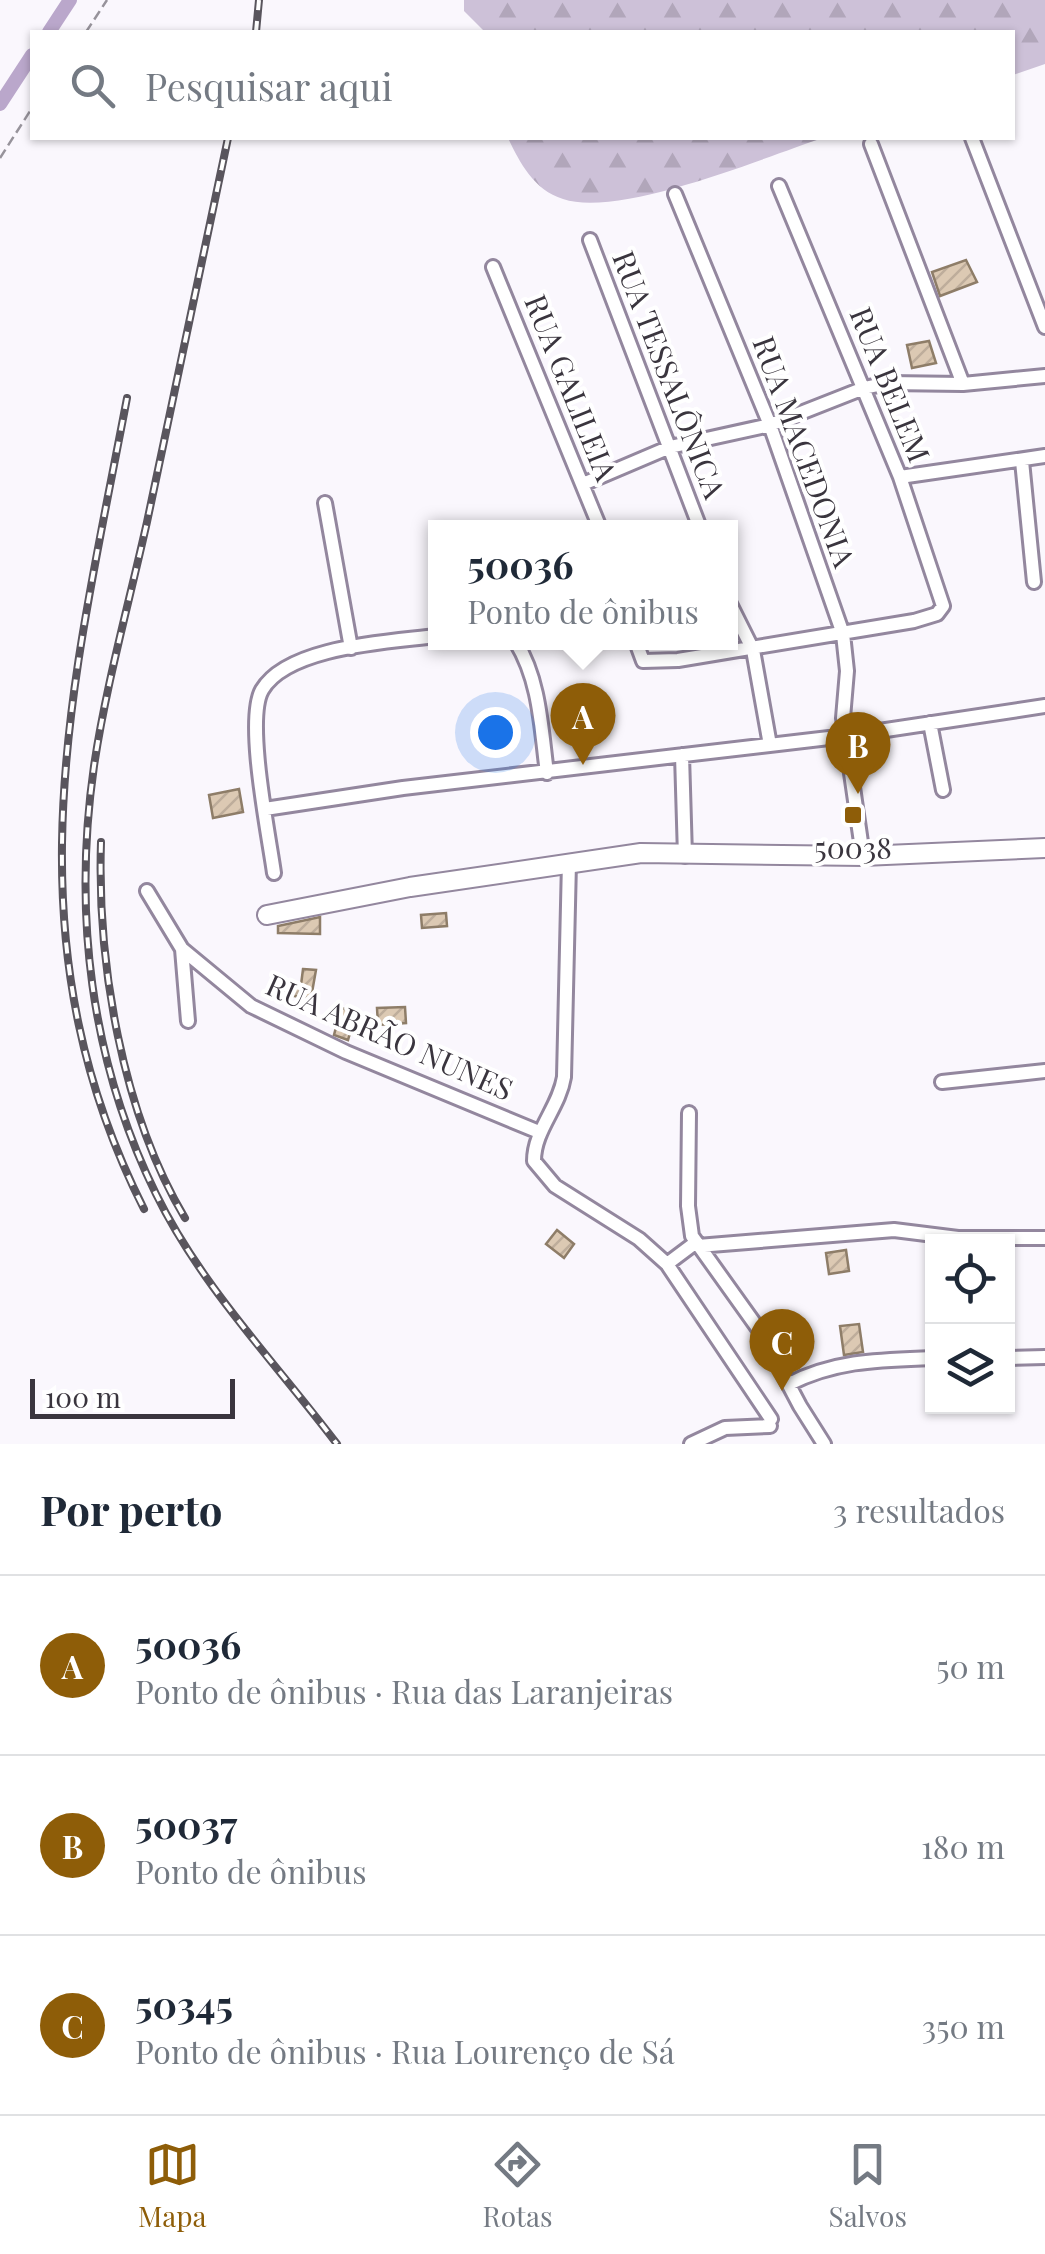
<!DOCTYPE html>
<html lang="pt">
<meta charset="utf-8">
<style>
:root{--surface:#fff;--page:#f2f2f3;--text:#1f2937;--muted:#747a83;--line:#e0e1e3;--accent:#8e5d08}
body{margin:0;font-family:"Playfair Display",serif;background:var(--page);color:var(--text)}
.controls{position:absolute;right:30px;bottom:30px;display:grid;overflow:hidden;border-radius:0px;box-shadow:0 2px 8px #0004}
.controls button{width:90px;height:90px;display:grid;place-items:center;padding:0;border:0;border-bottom:2px solid var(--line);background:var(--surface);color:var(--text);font:50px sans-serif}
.scale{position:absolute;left:30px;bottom:25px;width:205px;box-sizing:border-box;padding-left:10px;border:5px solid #3a353e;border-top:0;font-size:28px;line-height:35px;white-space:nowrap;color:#3a353e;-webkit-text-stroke:8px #fff;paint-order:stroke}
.you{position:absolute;left:495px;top:732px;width:35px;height:35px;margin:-25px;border:8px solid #fff;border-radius:50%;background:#1a73e8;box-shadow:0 0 0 15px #1a73e833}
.badge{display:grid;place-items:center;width:65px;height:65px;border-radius:50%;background:var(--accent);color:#fff;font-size:32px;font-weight:700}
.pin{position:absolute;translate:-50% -82px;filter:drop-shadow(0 2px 5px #0008)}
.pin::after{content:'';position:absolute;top:52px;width:35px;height:30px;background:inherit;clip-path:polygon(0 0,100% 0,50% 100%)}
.popup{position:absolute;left:428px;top:520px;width:310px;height:130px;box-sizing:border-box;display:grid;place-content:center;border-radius:0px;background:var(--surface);filter:drop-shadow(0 2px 8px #0005);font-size:32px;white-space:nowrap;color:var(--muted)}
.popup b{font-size:38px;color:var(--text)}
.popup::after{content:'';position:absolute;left:50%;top:100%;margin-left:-20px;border:20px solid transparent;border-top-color:var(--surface)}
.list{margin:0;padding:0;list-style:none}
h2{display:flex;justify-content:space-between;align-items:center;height:130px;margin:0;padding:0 40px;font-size:42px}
h2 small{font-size:32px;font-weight:400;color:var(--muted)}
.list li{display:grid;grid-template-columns:65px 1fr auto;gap:30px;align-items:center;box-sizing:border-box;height:180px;padding:0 40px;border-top:2px solid var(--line)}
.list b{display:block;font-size:38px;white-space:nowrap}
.list p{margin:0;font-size:32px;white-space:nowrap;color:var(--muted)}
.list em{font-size:32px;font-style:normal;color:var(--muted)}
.icon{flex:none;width:55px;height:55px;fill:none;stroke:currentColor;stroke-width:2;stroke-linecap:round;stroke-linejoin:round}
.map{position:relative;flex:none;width:1045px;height:1444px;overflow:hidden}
.search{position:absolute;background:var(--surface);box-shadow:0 2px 8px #0004;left:30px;right:30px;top:30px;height:110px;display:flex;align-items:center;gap:25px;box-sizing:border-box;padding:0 35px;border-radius:0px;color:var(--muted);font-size:38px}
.sheet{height:670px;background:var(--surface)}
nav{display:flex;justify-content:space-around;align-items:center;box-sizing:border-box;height:140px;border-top:2px solid var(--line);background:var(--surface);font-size:28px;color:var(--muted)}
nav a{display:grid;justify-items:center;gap:5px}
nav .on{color:var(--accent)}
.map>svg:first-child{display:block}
.forest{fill:url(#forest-firs)}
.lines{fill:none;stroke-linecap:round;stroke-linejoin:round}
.canal{stroke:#baa7cb;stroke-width:14}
.building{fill:url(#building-hatch);stroke:#8e7d68;stroke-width:2.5}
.street-casing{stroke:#93879e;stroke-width:18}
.secondary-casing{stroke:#93879e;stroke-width:22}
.path{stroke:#97939b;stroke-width:2.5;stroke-dasharray:10 5;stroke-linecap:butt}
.street{stroke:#fff;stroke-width:12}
.secondary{stroke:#fff;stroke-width:18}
.rail-casing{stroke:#59555d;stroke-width:8}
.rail{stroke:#fff;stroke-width:4;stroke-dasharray:11;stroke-linecap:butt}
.poi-dot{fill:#8e5d08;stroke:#fff;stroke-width:4}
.labels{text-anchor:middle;stroke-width:8;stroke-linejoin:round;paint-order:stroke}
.street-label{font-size:30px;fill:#3a353e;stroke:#fff}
.poi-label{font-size:30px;fill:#3a353e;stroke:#fff}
</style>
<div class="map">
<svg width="1045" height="1444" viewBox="0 0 1045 1444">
<defs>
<pattern id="forest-firs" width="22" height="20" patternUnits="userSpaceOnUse" patternTransform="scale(2.5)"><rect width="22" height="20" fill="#cdc1d8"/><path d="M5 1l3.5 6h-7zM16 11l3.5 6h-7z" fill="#b1a6ba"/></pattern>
<pattern id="building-hatch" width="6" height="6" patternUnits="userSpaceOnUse" patternTransform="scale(2.5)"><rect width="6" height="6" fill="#dcc9b3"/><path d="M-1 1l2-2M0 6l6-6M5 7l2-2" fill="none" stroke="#bead9b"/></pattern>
</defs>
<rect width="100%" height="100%" fill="#faf7fd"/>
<!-- forest -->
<path class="forest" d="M464,0H1045V64L1013,75L1012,32H485L464,11Z
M508,138H823C762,158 620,218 563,199C534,190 520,163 508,138Z"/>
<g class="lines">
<!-- canal -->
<path class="canal" d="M49,32L70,0
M0,104L32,55"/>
</g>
<!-- building -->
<path class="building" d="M966,260L977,282L940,296L932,272Z
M929,341L936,363L912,368L907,345Z
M239,789L243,812L213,818L209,795Z
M446,913L447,926L422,928L421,915Z
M320,917V934L278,933V926Z
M303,969L316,970L311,998L285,995L287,983L301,985Z
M405,1007L406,1023L378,1025L377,1008Z
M341,1008L356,1012L348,1040L334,1035Z
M557,1230L574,1244L564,1258L546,1244Z
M846,1250L849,1271L829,1274L826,1253Z
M859,1324L863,1352L844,1355L840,1326Z"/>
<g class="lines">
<!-- street casing -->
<g class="street-casing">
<path id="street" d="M972,138L1045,327
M871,144L963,384
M675,194L770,425L843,634L847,671L843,718L863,856
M590,240L700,528
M493,267L600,528
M1022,461L1034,582
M900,477L1045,456
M583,484L670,447L770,425L864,388L888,383L963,384L1045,376
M325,503L351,648
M730,604L753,650L770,745
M516,642C540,681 541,728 547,773
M636,642L643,661L678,660L914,621L937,614L943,606L900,477L779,186
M930,723L943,790
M682,755L685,856
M265,809L403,788L846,736L1045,706
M569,862L564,1077C559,1108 534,1130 534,1161L555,1186L639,1239L667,1264L771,1419
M274,873C269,836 245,720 262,690C288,646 390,642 436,636
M147,891L182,949L251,1006L346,1052L539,1132
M182,949L188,1021
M942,1082L1045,1071
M689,1113L688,1206L692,1236L762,1334L800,1406L824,1444
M698,1246L894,1230L958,1238H1045
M667,1264L695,1243
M1008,1358L1045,1357
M789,1384C836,1360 881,1360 932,1358
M691,1444L725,1428L770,1426"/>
</g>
<!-- secondary casing -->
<g class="secondary-casing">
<path id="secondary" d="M267,915L410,887L641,853L863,856L1045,848"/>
</g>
<!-- path -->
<path class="path" d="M86,32L107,0
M0,158L32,108"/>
<!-- street -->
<use href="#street" class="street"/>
<!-- secondary -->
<use href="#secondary" class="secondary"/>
<!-- rail casing -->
<g class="rail-casing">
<path id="rail" d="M256,32L259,0
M228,138C201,266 174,394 147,522C129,603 106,685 94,766C73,913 90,1060 156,1194C201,1286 275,1362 337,1444
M127,398C73,683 5,934 144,1209
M101,842C97,963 122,1113 185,1218"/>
</g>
<!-- rail -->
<use href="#rail" class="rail"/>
</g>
<!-- markers -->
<rect class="poi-dot" x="843" y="805" width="20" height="20" rx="5"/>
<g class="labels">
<!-- street labels -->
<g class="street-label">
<text transform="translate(668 375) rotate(69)" y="10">RUA TESSALÔNICA</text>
<text transform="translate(889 385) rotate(68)" y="10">RUA BELEM</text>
<text transform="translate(570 388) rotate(68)" y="10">RUA GALILEIA</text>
<text transform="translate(803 452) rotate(70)" y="10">RUA MACEDONIA</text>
<text transform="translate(389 1038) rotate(24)" y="10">RUA ABRÃO NUNES</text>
</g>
<!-- poi labels -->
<g class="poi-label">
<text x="853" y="859">50038</text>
</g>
</g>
</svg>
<div class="controls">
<button><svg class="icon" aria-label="locate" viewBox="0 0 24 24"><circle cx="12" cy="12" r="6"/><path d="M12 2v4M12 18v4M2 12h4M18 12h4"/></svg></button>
<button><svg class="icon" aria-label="layers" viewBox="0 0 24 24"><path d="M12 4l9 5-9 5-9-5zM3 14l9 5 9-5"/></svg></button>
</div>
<div class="scale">100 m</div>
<div class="you"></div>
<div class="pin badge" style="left:583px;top:765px">A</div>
<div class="popup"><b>50036</b>Ponto de ônibus</div>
<div class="pin badge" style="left:858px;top:794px">B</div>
<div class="pin badge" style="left:782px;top:1391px">C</div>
<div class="search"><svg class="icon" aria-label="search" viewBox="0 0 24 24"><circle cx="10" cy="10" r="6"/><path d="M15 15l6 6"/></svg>Pesquisar aqui</div>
</div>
<section class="sheet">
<h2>Por perto<small>3 resultados</small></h2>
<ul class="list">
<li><span class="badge">A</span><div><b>50036</b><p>Ponto de ônibus · Rua das Laranjeiras</p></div><em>50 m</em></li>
<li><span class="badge">B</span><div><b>50037</b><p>Ponto de ônibus</p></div><em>180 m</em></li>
<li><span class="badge">C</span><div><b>50345</b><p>Ponto de ônibus · Rua Lourenço de Sá</p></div><em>350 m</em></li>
</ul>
</section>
<nav>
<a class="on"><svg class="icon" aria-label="map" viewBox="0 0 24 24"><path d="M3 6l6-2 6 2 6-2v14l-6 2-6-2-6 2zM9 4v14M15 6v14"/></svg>Mapa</a>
<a><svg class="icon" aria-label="directions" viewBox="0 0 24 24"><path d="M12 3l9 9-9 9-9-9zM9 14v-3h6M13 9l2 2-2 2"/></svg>Rotas</a>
<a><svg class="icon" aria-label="saved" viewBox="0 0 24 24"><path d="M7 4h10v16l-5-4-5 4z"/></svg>Salvos</a>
</nav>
